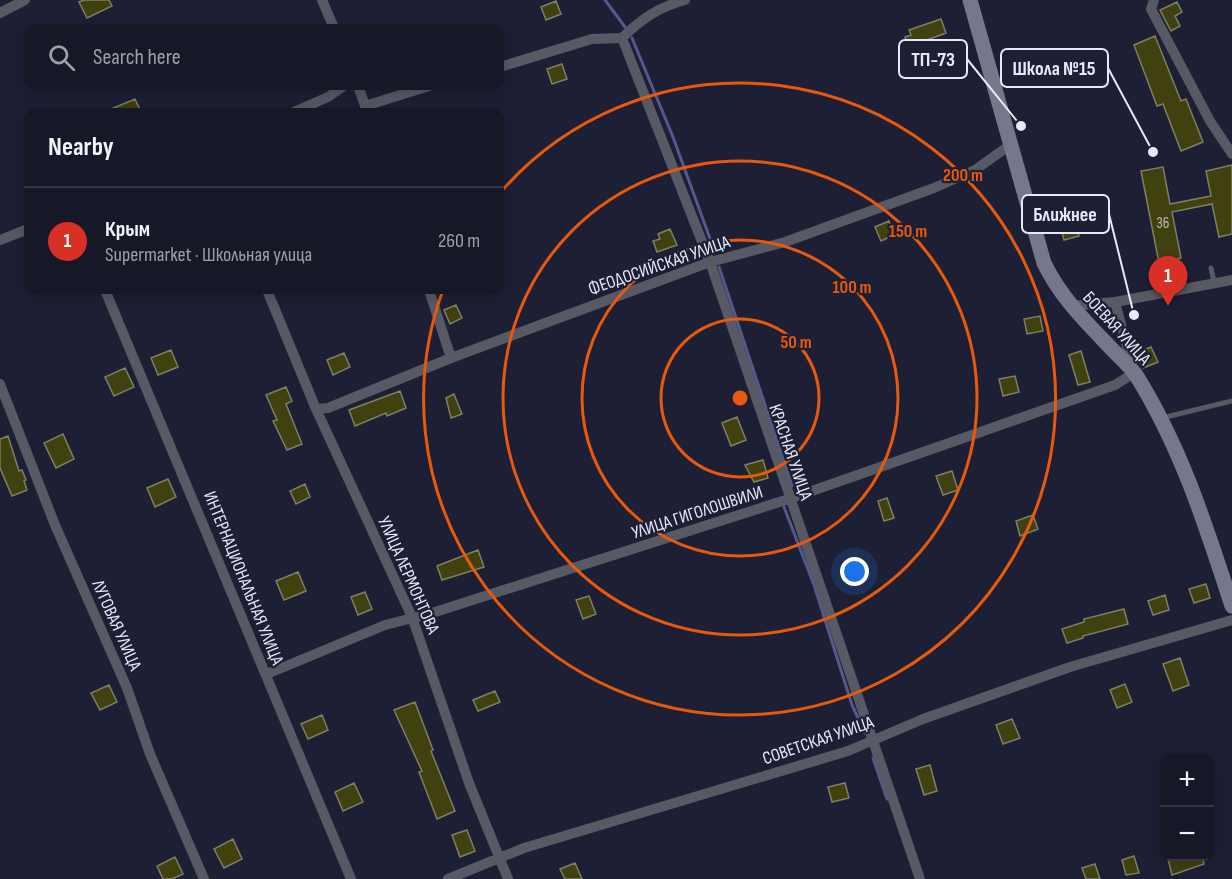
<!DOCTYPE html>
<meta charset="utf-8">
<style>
:root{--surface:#161828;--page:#232534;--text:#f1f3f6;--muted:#9ea0a8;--line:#353745;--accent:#d93025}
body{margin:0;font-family:"Sofia Sans Condensed",sans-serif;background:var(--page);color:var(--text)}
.controls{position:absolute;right:18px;bottom:18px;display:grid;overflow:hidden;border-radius:12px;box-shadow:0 3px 15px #0003}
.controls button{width:54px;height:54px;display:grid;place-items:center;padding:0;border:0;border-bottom:2px solid var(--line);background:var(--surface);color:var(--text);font:30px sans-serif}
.you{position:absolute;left:855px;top:572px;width:21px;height:21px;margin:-15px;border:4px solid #fff;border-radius:50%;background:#1a73e8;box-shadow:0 0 0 9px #1a73e833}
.badge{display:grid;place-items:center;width:39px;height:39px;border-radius:50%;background:var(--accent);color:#fff;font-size:20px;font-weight:700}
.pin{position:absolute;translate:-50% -50px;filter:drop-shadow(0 2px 3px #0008)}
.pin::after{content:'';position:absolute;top:32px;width:21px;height:18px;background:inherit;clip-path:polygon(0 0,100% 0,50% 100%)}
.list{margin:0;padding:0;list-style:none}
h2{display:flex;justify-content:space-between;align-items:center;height:78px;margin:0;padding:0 24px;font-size:26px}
h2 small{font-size:20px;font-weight:400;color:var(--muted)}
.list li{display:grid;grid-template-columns:39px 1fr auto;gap:18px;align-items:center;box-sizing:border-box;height:108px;padding:0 24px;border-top:2px solid var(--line)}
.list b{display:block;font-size:22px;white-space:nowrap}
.list p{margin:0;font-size:20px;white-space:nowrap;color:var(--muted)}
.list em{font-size:20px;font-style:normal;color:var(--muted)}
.icon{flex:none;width:33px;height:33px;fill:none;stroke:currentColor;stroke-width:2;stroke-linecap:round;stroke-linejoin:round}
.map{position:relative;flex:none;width:1232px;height:879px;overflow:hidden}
.search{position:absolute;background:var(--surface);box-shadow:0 3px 15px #0003;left:24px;top:24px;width:480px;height:66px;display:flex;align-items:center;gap:15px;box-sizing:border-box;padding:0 21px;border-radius:12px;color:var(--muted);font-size:22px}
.panel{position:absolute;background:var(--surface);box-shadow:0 3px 15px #0003;left:24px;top:108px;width:480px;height:186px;border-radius:12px}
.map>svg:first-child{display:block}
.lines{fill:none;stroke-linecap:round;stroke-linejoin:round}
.stream{stroke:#53588d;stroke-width:3}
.building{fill:#41400f;stroke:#7f7f63;stroke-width:1.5}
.lane{stroke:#575965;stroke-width:5}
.street{stroke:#575965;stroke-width:10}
.secondary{stroke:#75788a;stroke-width:15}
.ring{fill:none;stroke:#e8590c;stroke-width:3}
.labels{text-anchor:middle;stroke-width:4.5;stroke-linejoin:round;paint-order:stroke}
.number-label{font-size:15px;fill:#bdbfbe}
.street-label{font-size:18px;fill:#e6e9f8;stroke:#1d2035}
.centre{fill:#e8590c;stroke:#1d2035;stroke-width:3}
.ring-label{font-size:18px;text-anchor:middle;font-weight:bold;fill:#e8590c;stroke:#1d2035;stroke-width:4.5;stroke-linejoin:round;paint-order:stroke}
.leader{fill:none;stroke:#e6e9f8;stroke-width:2}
.callout-dot{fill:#e6e9f8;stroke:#1d2035;stroke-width:2}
.callout{fill:#1d2035;stroke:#e6e9f8;stroke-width:2}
.callout-label{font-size:20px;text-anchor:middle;font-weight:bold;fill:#e6e9f8}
</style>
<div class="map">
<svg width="1232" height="879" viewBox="0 0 1232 879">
<rect width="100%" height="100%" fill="#1d2035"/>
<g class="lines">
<!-- stream -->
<path class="stream" d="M605,0L625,27
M632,38L673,137L712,244
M719,267L792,486
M784,507L814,585L852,705L865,733
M873,758L887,799"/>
</g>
<!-- building -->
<path class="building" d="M84,0H109L112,6L87,18L79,2Z
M556,1L561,14L546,20L541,7Z
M1177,2L1182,12L1175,16L1180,26L1171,31L1160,10Z
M941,19L946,33L908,47L905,37L911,35L909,30Z
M1155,36L1181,101L1186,99L1203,142L1181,151L1163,104L1157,106L1134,45Z
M562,64L567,79L552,84L547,69Z
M135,99L141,112H104Z
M1232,165V234L1219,237L1212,204L1172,212L1181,258L1159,263L1141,171L1163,167L1170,204L1211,196L1206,171Z
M1072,209L1079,236L1064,240L1057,213Z
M889,221L894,235L881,241L875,227Z
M670,229L677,245L657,252L653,241L660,239L658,234Z
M456,305L462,318L450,324L444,310Z
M1040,316L1043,331L1027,334L1024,319Z
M1151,347L1158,362L1143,368L1136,353Z
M171,350L178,367L158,375L151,358Z
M1081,351L1090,382L1078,385L1069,355Z
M344,353L350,367L333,375L327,360Z
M125,368L134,387L114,396L105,377Z
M1015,376L1019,392L1003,396L999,379Z
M286,387L292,401L286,404L302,444L287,450L273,421L277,420L266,395Z
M400,391L406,408L387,416L386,413L355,426L349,410Z
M454,394L462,414L451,418L446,398Z
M737,417L746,440L731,446L722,423Z
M63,434L74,459L56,468L44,443Z
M8,436L19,471L22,470L26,480L24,481L27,490L12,496L0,468V439Z
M763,460L768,478L754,482L745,465Z
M952,471L958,490L943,495L936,476Z
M168,479L176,497L155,507L147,488Z
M305,484L310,497L296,504L290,491Z
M887,498L894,518L884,521L878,501Z
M1033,515L1038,529L1020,536L1016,521Z
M478,550L484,567L442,580L437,566Z
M298,572L306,591L284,600L276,581Z
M1206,584L1210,598L1194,603L1189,589Z
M365,592L372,609L358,615L351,597Z
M1165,595L1169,610L1153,615L1148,601Z
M589,596L596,614L583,619L576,600Z
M1124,609L1128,624L1083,636V638L1067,643L1062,629L1084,622V619Z
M1180,658L1189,685L1173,691L1163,664Z
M1125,684L1132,702L1117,708L1110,690Z
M109,685L117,702L100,710L91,693Z
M495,691L500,702L478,711L473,700Z
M415,702L433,750L431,751L455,811L437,819L419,772L422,771L394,710Z
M322,715L328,730L308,739L301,724Z
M1012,719L1020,738L1003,744L996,725Z
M930,765L937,791L924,795L916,769Z
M354,783L363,802L343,811L335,792Z
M845,783L849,798L832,802L828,787Z
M467,830L475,851L460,857L452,835Z
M233,839L242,859L224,868L214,849Z
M1134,856L1139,873L1126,875L1122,860Z
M1176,856H1202L1204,864L1172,875L1168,859Z
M175,857L183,874L172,879H163L157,866Z
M575,863L582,879H565L560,869Z
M1095,864L1100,879H1086L1082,868Z"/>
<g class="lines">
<!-- lane -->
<path class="lane" d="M1211,268L1214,282
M1162,418L1232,401"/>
<!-- street -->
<path class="street" d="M322,0L334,28
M1154,0L1151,9L1210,121L1232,154
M0,13L25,0
M622,38L710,262L920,879
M500,67L592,39L622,38C641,19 659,7 685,0
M358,86L367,111
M365,106L429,86
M294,112L328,97L344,86
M0,240L28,229
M105,290L351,879
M267,290L316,409L412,617L469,783L508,879
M429,290L451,358
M1070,306L1115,302L1232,280
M0,384L55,525L127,688L150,754L204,879
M316,409L328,408L451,358L710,262L785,242L934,188L975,170L1010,145
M267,674L385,625L432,613L789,499L1115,385L1134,373L1115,302
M448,879L524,848L848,751L923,719L1070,667L1232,620"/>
<!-- secondary -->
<path class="secondary" d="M970,0L1044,263C1060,296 1083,319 1108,345C1117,355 1128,364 1136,375C1181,447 1206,526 1232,606"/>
</g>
<!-- distance rings -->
<g class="ring">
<circle cx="740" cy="398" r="79"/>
<circle cx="740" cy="398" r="158"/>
<circle cx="740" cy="398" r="237"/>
<path d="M500 193A316 316 0 1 1 443 290"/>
</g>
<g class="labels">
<!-- number labels -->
<g class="number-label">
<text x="1163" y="228">36</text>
</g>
<!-- street labels -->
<g class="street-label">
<text transform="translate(659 265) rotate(-19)" y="6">ФЕОДОСИЙСКАЯ УЛИЦА</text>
<text transform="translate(1117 328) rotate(48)" y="6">БОЕВАЯ УЛИЦА</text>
<text transform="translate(791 452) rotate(71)" y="6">КРАСНАЯ УЛИЦА</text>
<text transform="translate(697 512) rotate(-18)" y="6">УЛИЦА ГИГОЛОШВИЛИ</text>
<text transform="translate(409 575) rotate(66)" y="6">УЛИЦА ЛЕРМОНТОВА</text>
<text transform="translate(244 578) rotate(68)" y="6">ИНТЕРНАЦИОНАЛЬНАЯ УЛИЦА</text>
<text transform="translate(117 625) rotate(66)" y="6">ЛУГОВАЯ УЛИЦА</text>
<text transform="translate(818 740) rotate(-19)" y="6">СОВЕТСКАЯ УЛИЦА</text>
</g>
</g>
<circle cx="740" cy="398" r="9" class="centre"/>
<g class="ring-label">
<text x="963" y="181">200 m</text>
<text x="908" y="237">150 m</text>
<text x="852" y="293">100 m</text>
<text x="796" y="348">50 m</text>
</g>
<!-- callouts -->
<path class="leader" d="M1021 126L967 59M1153 152L1108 68M1134 315L1109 214"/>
<g class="callout-dot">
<circle cx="1021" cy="126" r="6"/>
<circle cx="1153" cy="152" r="6"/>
<circle cx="1134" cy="315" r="6"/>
</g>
<g class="callout">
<rect x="899" y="40" width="68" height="38" rx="6"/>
<rect x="1001" y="49" width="107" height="38" rx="6"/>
<rect x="1022" y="195" width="87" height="38" rx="6"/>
</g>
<g class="callout-label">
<text x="933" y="66">ТП-73</text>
<text x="1054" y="75">Школа №15</text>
<text x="1065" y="221">Ближнее</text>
</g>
</svg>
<div class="controls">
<button>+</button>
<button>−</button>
</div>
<div class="you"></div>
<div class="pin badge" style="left:1168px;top:306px">1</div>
<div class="search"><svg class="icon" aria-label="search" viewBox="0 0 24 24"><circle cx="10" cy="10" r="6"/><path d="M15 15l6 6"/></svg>Search here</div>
<section class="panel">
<h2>Nearby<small></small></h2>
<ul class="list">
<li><span class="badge">1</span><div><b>Крым</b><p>Supermarket · Школьная улица</p></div><em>260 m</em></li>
</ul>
</section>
</div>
